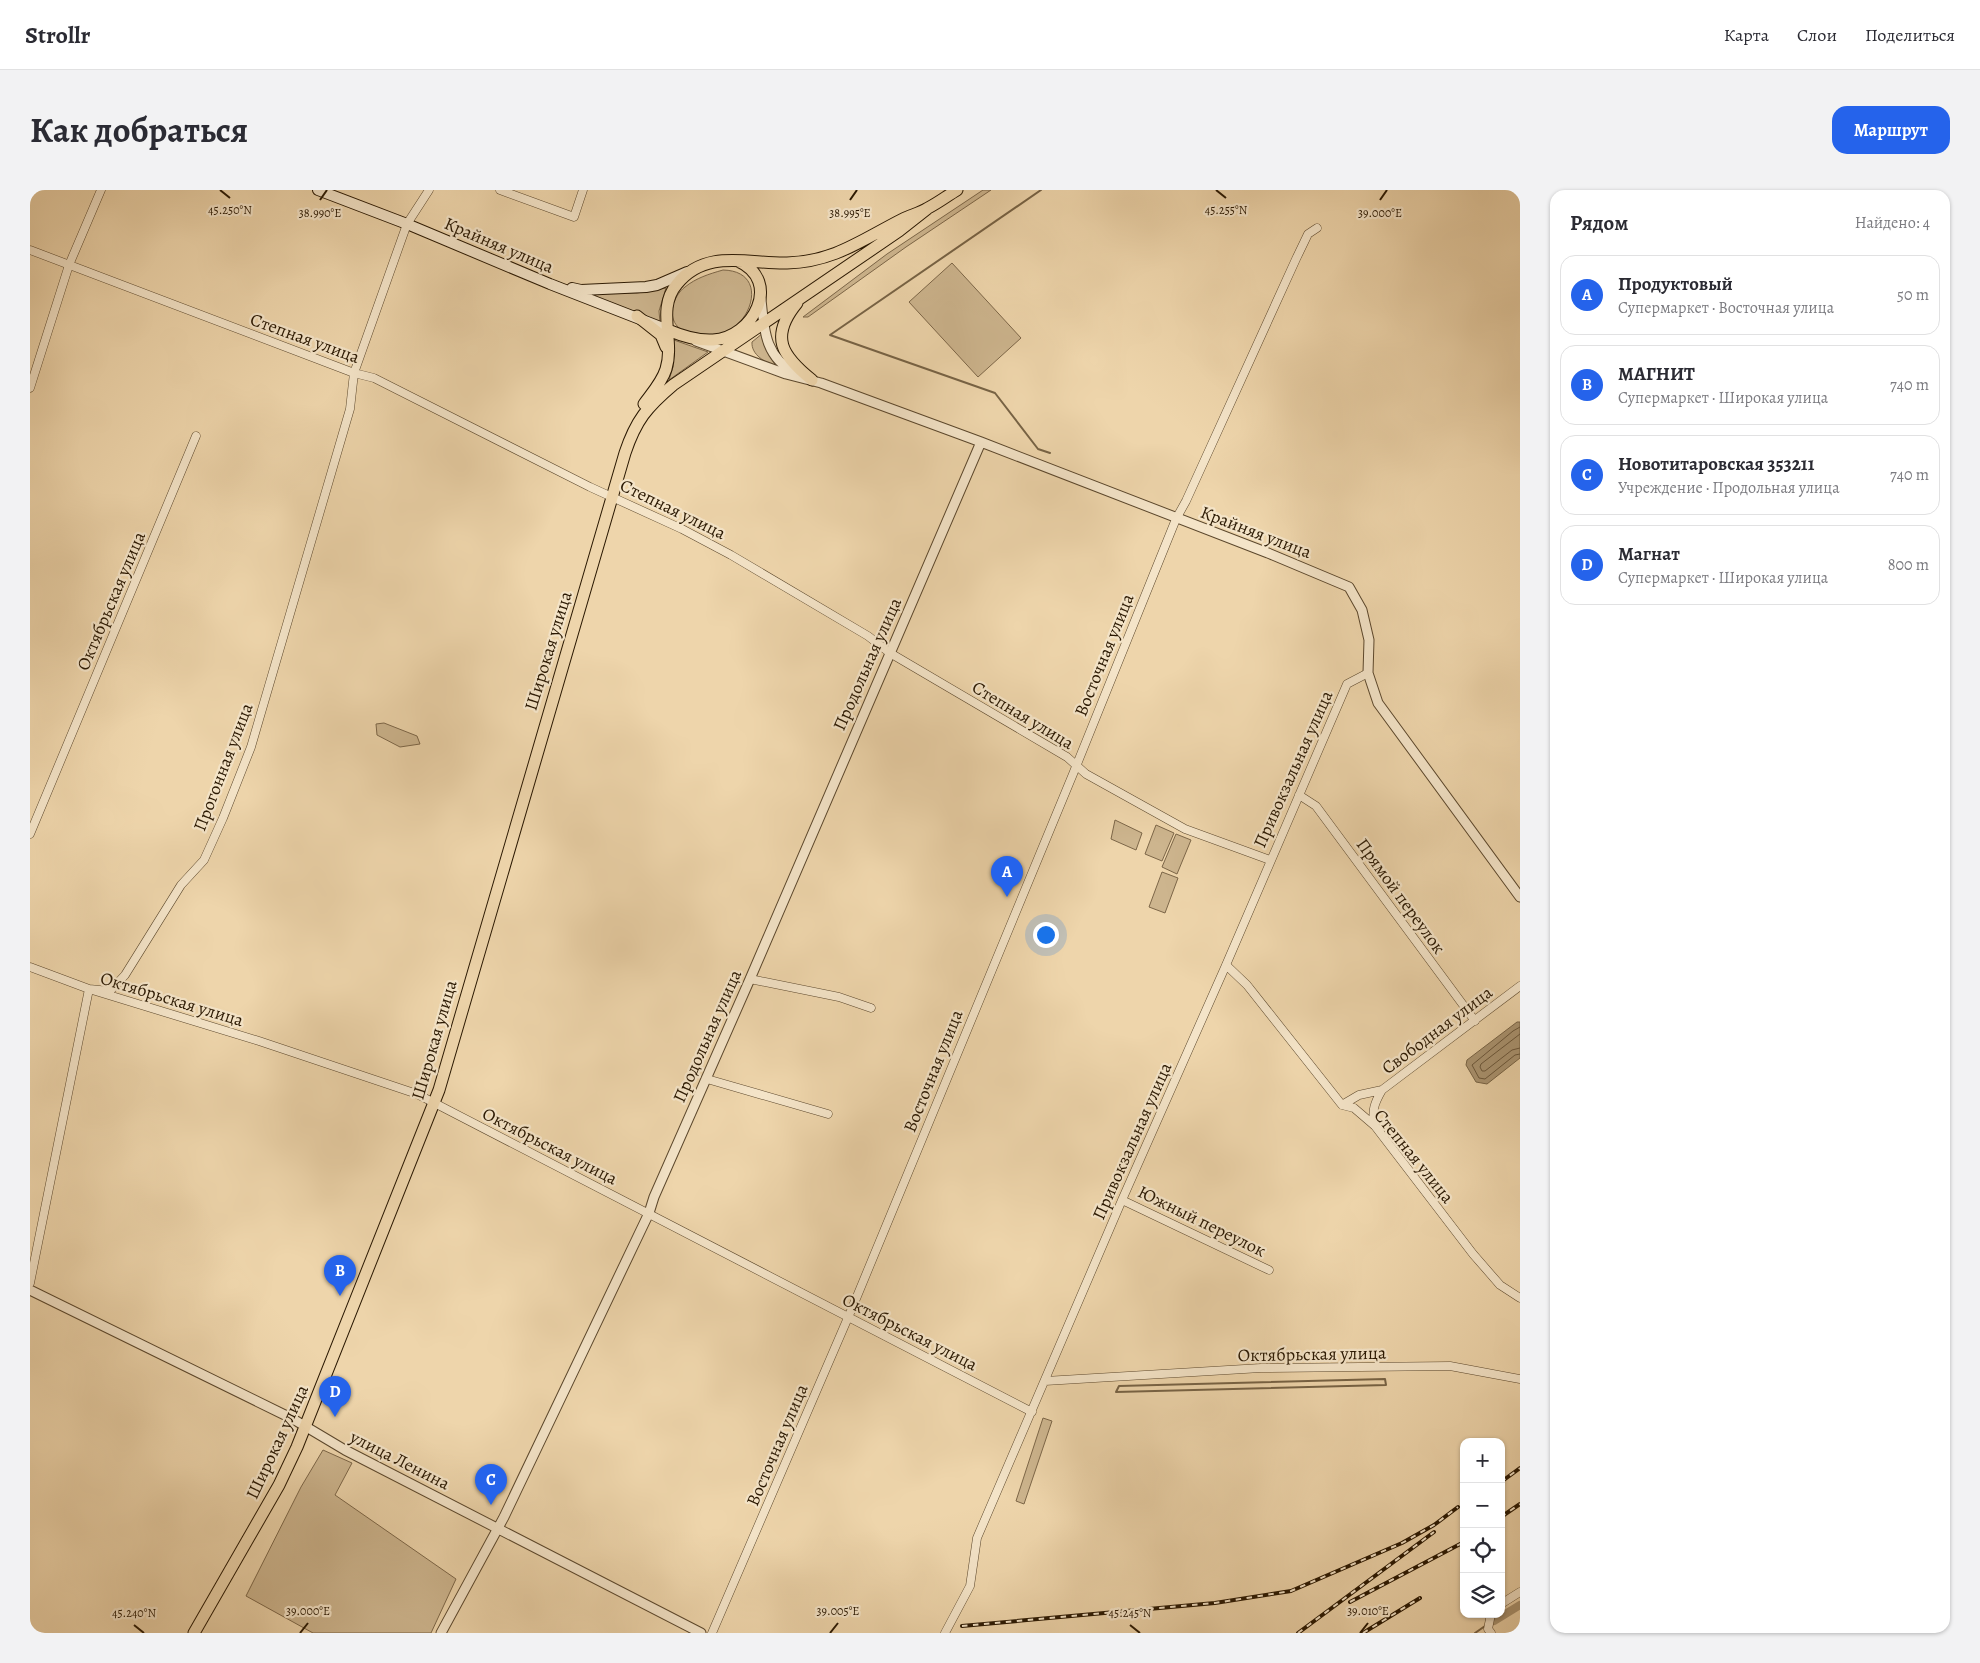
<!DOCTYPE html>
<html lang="ru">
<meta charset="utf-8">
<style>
:root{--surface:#fff;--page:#f2f2f3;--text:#2b2b33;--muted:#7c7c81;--line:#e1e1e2;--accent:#2563eb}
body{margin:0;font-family:Alegreya,serif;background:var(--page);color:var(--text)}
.controls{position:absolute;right:15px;bottom:15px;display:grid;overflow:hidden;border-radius:10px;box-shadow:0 1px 4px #0004}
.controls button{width:45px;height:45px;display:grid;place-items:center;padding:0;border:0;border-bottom:1px solid var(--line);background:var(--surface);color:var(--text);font:25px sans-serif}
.you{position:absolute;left:1015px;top:744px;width:18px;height:18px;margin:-12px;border:4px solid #fff;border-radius:50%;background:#1a73e8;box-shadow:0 0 0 8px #1a73e833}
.badge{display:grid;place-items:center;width:32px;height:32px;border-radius:50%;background:var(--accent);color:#fff;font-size:16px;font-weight:700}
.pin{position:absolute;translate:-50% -41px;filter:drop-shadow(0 1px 2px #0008)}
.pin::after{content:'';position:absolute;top:26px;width:18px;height:15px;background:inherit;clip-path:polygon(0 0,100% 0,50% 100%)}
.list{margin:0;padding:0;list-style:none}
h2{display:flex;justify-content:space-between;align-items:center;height:65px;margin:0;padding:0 20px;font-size:21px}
h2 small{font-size:16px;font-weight:400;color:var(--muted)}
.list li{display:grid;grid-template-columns:32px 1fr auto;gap:15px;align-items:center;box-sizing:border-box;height:80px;margin:0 10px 10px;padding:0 10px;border:1px solid var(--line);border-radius:15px}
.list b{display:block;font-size:19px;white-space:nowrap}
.list p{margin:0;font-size:16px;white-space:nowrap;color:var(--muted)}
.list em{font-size:16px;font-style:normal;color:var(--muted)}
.icon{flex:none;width:28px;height:28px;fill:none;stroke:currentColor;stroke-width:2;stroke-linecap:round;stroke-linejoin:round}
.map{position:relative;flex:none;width:1490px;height:1443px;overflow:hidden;border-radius:15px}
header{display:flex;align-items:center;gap:30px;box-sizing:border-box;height:70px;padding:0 25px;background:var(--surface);border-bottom:1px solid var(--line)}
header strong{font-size:24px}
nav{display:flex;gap:28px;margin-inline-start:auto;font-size:18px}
.intro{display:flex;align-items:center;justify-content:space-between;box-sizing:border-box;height:120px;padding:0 30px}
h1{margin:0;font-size:35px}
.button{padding:12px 22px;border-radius:15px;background:var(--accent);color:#fff;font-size:18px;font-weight:700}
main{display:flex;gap:30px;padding:0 30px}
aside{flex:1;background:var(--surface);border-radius:15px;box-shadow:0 1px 4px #0004}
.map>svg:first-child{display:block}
.green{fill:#cdb58e;stroke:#7c6648}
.water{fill:#ab9572;stroke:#776345}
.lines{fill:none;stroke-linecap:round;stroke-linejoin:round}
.shore{stroke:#6a563a;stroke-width:1}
.stream{stroke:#776345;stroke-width:2}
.canal{stroke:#ab9572;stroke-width:8}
.minor-casing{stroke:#5b472c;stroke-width:9}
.tertiary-casing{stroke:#5b472c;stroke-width:11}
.secondary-casing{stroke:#2a1802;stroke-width:12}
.primary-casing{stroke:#2a1802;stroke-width:13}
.minor{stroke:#f4e4c8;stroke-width:8}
.tertiary{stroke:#f4e4c8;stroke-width:9}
.secondary{stroke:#f4e4c8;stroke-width:10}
.primary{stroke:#eed5ab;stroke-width:11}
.rail-casing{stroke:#2a1802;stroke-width:4}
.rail{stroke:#f4e4c8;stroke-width:2;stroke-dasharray:5.5;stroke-linecap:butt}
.ticks{fill:none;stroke:#2a1802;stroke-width:2}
.labels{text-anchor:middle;stroke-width:4.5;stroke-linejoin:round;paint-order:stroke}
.street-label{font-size:18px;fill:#2a1802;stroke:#f4e4c8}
.ticks-label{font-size:12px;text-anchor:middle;fill:#2a1802;stroke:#f4e4c8;stroke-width:4.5;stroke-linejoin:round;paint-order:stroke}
</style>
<header>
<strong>Strollr</strong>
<nav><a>Карта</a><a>Слои</a><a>Поделиться</a></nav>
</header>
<div class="intro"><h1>Как добраться</h1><a class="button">Маршрут</a></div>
<main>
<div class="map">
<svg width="1490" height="1443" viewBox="0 0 1490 1443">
<rect width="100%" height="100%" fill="#eed5ab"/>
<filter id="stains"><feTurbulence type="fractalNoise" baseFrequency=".004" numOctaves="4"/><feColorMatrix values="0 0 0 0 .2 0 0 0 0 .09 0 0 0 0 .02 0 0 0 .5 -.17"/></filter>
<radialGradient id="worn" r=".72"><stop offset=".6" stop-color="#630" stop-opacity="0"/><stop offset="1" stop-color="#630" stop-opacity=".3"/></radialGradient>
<!-- green -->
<path class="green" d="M953,0H961L876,57L778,127H773L857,64Z
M922,73L991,148L948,187L879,112Z
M693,80C741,81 722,140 685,146C679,147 672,144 666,143C660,142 653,142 648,137C637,126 643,106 655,97C666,88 679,84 693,80Z
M636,98L629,121L630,133L548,102L607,103Z
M733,143L738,163L746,176C736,173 721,165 722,152Z
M641,149L678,162L639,190L643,177Z
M354,533L387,546L390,554L370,557L347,545L346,534Z
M1085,630L1112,643L1106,660L1081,649Z
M1126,635L1144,643L1132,671L1115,664Z
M1146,644L1161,650L1147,684L1132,677Z
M1132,682L1148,688L1135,723L1119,717Z
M1013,1228L1022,1231L994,1314L986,1311Z
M293,1260L322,1273L305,1305L426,1389L401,1443H283L216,1406L271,1297Z"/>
<!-- water -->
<path class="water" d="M1487,832H1490V868L1457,894L1446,892L1436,875L1437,870Z"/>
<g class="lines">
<!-- shore -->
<path class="shore" d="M1490,837L1483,841L1442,875L1449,888L1455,889L1485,865L1490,864
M1490,844L1451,874L1450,877L1452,881H1455L1482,860L1490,858"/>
<!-- stream -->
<path class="stream" d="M1011,0L800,145L965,203L1008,259L1020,263
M1355,1189L1356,1195L1086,1202L1089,1196Z
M1445,1443L1455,1436"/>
<!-- canal -->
<path class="canal" d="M1464,1431L1490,1415"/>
<!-- minor casing -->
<g class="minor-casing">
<path id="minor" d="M470,0L544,27L553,0
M0,60L324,183L344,188L560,297L652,339L701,365L838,446L860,463L1037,567L1056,584L1155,639L1240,670
M0,198L39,75L71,0
M1269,605L1286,616L1445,831
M0,644L166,246
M1196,775L1217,795L1312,915L1324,918L1345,936L1443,1064L1470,1095L1490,1108
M0,777L59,799L229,851L387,904L1002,1222
M720,789L809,807L841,818
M677,889L798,924
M1312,915L1329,905L1352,900L1490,796
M1345,935C1341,921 1345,912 1352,900
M1092,1010L1239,1080
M0,1093L59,799L80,801L95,785L151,695L174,670L193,628L221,557L320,219L324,183L377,34L399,0
M1015,1191L1231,1178L1420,1176L1490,1189
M1471,1414L1490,1402
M682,1443L823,1116L1043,584L1146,329L1156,311L1266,69L1278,44L1287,38
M915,1443L940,1396L947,1348L1092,1010L1196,775L1317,494L1338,483
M1461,1443L1458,1439L1461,1424"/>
</g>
<!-- tertiary casing -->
<g class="tertiary-casing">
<path id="tertiary" d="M731,109C734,140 735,168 766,183
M666,151L756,184L791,193L951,252L1238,363L1319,397L1332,420L1339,450L1338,483L1348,513L1490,707
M0,1100L263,1229L315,1260L671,1443
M411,1443L474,1327L619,1023L624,1007L720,789L951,252"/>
</g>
<!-- secondary casing -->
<g class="secondary-casing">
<path id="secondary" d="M288,0L377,34L520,94L638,140
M542,98L551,100L616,97L627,95L657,82"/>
</g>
<!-- primary casing -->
<g class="primary-casing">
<path id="primary" d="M767,113C739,147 752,166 782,190
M607,126L631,145L636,157
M638,140C652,146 667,151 683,150C723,148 753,91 708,71
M614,214C622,203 632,192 636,179C645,150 626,119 647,94C676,58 718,74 757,73C804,72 833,49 873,29C881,25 890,23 898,18C908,13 917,6 927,0
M164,1443L249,1295L267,1257L409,900L595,263C606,230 617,217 643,195L869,41L897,19"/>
</g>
<!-- minor -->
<use href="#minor" class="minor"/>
<!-- tertiary -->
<use href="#tertiary" class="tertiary"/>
<!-- secondary -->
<use href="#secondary" class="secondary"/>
<!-- primary -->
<use href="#primary" class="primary"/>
<!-- rail casing -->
<g class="rail-casing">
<path id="rail" d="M1471,1292L1490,1278
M1471,1327L1490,1314
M1320,1412L1434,1352
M932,1436L1185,1413L1261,1401L1372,1353L1404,1335L1428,1317
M1268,1443L1404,1342
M1333,1443L1390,1408"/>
</g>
<!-- rail -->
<use href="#rail" class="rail"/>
</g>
<!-- ticks -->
<path class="ticks" d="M190,0L200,8M1186,0L1196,8M290,10L297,0M820,10L827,0M1350,10L1357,0M104,1435L114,1443M1100,1435L1110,1443M270,1443L278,1433M800,1443L808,1433M1330,1443L1338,1433"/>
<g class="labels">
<!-- street labels -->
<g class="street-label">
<text transform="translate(469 55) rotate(23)" y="6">Крайняя улица</text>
<text transform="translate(275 148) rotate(20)" y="6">Степная улица</text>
<text transform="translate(643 319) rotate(26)" y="6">Степная улица</text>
<text transform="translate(1226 342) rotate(21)" y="6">Крайняя улица</text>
<text transform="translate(81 411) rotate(-67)" y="6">Октябрьская улица</text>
<text transform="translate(518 461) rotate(-73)" y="6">Широкая улица</text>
<text transform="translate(1074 465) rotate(-68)" y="6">Восточная улица</text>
<text transform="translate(837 474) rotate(-66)" y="6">Продольная улица</text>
<text transform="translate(993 525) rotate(31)" y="6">Степная улица</text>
<text transform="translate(193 577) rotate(-69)" y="6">Прогонная улица</text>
<text transform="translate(1263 579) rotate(-66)" y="6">Привокзальная улица</text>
<text transform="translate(1371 706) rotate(54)" y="6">Прямой переулок</text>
<text transform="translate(142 809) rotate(17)" y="6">Октябрьская улица</text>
<text transform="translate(1407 840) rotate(-37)" y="6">Свободная улица</text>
<text transform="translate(677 846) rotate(-66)" y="6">Продольная улица</text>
<text transform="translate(404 850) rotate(-74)" y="6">Широкая улица</text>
<text transform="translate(903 881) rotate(-68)" y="6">Восточная улица</text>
<text transform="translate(1102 951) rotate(-66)" y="6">Привокзальная улица</text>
<text transform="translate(520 956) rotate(27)" y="6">Октябрьская улица</text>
<text transform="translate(1384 966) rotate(51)" y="6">Степная улица</text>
<text transform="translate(1172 1031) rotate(26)" y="6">Южный переулок</text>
<text transform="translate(880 1142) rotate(27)" y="6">Октябрьская улица</text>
<text transform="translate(1282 1164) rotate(-1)" y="6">Октябрьская улица</text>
<text transform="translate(247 1252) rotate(-65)" y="6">Широкая улица</text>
<text transform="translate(747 1255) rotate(-67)" y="6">Восточная улица</text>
<text transform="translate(370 1270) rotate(27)" y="6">улица Ленина</text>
</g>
</g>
<g class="ticks-label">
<text x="200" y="24">45.250°N</text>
<text x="1196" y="24">45.255°N</text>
<text x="290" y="27">38.990°E</text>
<text x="820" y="27">38.995°E</text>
<text x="1350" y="27">39.000°E</text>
<text x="278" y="1425">39.000°E</text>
<text x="808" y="1425">39.005°E</text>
<text x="1338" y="1425">39.010°E</text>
<text x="104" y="1427">45.240°N</text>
<text x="1100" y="1427">45.245°N</text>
</g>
<rect width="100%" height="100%" filter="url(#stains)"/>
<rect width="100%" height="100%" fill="url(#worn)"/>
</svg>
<div class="controls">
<button>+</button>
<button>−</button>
<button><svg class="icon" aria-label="locate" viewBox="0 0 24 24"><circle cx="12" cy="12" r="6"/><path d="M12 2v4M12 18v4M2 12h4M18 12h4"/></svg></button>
<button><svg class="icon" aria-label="layers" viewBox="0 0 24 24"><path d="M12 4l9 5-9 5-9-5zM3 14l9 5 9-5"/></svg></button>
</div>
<div class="you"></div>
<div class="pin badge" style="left:977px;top:707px">A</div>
<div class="pin badge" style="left:310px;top:1106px">B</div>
<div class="pin badge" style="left:461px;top:1315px">C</div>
<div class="pin badge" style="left:305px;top:1227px">D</div>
</div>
<aside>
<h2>Рядом<small>Найдено: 4</small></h2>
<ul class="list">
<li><span class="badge">A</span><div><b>Продуктовый</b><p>Супермаркет · Восточная улица</p></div><em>50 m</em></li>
<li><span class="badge">B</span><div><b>МАГНИТ</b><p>Супермаркет · Широкая улица</p></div><em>740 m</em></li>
<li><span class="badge">C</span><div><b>Новотитаровская 353211</b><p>Учреждение · Продольная улица</p></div><em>740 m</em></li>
<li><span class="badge">D</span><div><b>Магнат</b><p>Супермаркет · Широкая улица</p></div><em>800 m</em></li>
</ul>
</aside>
</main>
